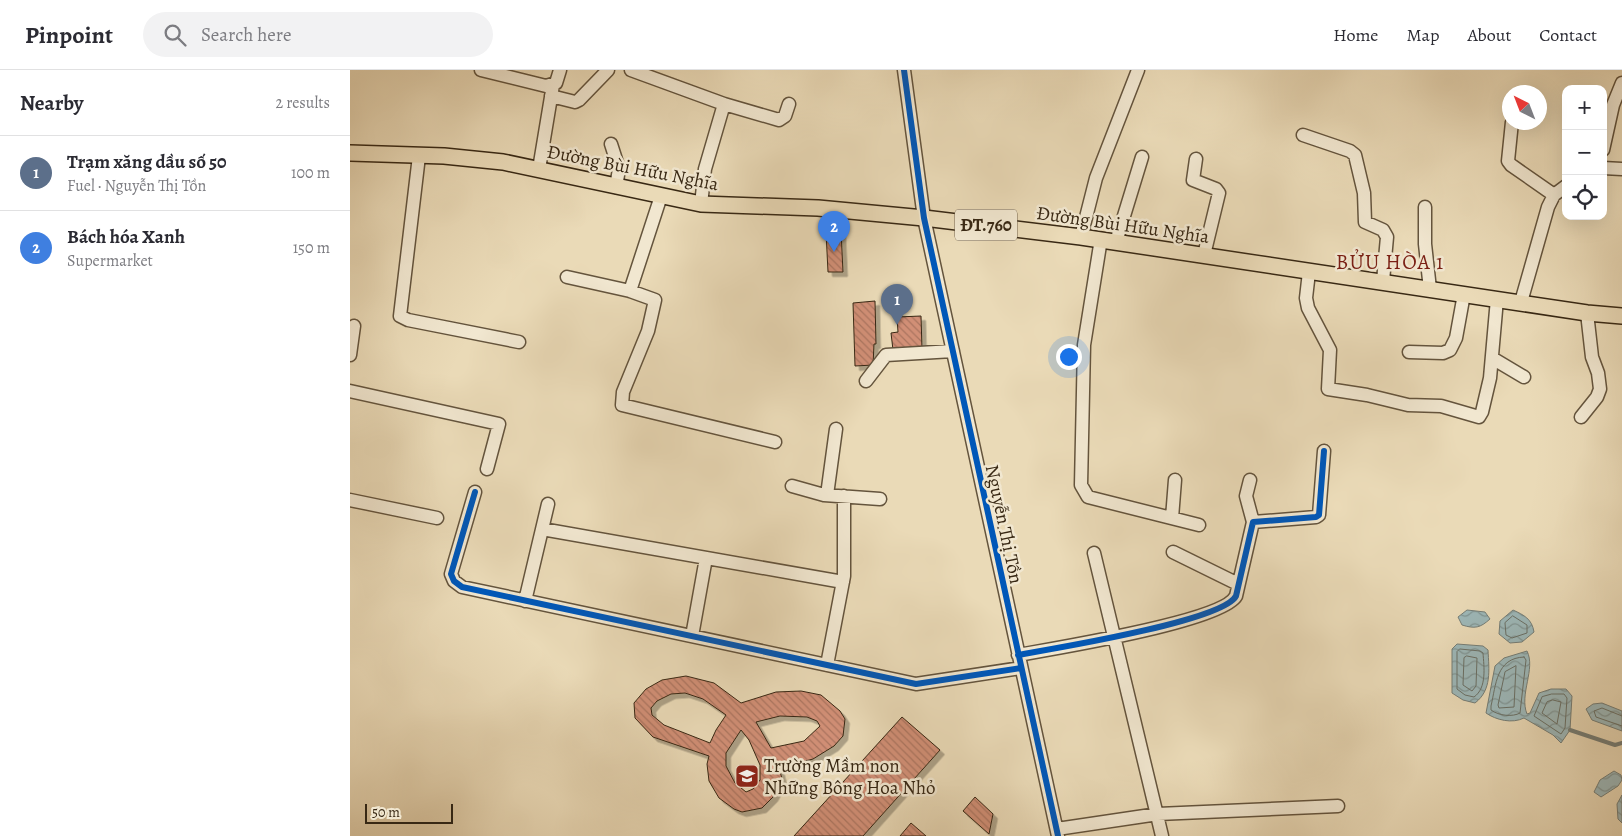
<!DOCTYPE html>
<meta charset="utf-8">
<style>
:root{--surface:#fff;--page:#f2f2f3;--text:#2b2b33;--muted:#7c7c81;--line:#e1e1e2;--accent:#2563eb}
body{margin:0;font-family:Alegreya,serif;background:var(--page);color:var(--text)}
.controls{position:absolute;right:15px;top:15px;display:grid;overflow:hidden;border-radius:10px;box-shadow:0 5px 20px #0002}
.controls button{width:45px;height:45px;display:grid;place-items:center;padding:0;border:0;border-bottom:1px solid var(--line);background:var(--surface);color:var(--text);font:25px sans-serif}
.compass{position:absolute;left:1152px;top:15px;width:45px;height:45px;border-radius:50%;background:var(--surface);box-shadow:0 5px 20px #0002;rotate:318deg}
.scale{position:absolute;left:15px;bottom:12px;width:88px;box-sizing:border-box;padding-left:5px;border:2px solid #382814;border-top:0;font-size:14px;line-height:18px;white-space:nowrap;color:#382814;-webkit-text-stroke:4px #f1e7d0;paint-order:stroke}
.you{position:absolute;left:718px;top:286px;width:18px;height:18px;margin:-12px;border:4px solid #fff;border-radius:50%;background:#1a73e8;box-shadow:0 0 0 8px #1a73e833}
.badge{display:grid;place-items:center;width:32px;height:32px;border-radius:50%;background:var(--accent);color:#fff;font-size:16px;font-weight:700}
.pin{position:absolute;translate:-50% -41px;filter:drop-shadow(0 1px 2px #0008)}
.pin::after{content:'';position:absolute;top:26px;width:18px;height:15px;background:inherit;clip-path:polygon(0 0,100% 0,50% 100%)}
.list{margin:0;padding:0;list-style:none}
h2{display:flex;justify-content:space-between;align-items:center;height:65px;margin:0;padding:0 20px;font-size:21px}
h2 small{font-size:16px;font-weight:400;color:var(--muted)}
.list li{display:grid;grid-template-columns:32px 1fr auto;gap:15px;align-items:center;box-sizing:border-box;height:75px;padding:0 20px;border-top:1px solid var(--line)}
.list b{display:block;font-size:19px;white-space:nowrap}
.list p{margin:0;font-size:16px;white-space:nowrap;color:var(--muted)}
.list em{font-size:16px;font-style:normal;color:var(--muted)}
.icon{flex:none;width:28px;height:28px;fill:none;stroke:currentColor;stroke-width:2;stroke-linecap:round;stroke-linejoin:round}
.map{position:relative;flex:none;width:1272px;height:766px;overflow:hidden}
header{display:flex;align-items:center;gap:30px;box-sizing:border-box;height:70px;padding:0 25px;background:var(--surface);border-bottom:1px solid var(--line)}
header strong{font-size:24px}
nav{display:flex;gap:28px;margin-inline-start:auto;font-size:18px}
.search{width:350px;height:45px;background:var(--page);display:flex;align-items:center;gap:12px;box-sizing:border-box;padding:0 18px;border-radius:28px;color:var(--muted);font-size:19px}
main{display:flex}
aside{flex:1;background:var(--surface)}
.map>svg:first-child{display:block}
.water{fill:url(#water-waves);stroke:#757e77}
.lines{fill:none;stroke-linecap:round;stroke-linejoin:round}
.shore{stroke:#6a7066;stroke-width:1}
.stream{stroke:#757e77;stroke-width:4}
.building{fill:url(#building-back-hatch);stroke:#382814;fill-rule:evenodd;filter:url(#shadow)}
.minor-casing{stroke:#64543d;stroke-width:15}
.major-casing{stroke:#382814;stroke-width:18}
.minor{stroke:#f1e7d0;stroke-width:12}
.major{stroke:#eadab7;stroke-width:15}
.cycleway-casing{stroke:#f1e7d0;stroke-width:9}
.cycleway{stroke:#0057b8;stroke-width:6}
.labels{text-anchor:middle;stroke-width:5;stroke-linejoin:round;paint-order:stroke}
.shield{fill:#f1e7d0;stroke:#70614c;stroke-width:1}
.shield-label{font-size:18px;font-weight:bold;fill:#382814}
.street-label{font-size:19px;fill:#382814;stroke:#f1e7d0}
.poi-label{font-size:19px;fill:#382814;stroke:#f1e7d0;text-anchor:start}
.quarter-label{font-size:21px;letter-spacing:1px;fill:#7a1f14;stroke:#f1e7d0}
</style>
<header>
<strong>Pinpoint</strong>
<div class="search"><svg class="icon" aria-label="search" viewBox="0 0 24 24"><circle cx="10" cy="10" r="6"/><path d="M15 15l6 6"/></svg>Search here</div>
<nav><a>Home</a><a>Map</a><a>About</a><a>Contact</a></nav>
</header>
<main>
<aside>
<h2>Nearby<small>2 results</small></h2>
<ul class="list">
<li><span class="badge" style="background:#5c6f8a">1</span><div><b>Trạm xăng dầu số 50</b><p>Fuel · Nguyễn Thị Tồn</p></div><em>100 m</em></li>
<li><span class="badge" style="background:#3f7fe0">2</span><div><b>Bách hóa Xanh</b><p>Supermarket</p></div><em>150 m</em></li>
</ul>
</aside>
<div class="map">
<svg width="1272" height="766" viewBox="0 0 1272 766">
<defs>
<pattern id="water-waves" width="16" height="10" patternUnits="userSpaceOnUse" patternTransform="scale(1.25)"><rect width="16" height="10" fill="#9db8b9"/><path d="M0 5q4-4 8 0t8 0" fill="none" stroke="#819695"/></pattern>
<pattern id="building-back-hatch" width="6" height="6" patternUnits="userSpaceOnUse" patternTransform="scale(1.25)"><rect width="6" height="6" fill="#d18f76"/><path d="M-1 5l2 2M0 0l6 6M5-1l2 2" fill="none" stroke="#ab7560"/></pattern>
<filter id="shadow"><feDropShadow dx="4.5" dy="4.5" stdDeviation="0" flood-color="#0004"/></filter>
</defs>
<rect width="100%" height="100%" fill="#eadab7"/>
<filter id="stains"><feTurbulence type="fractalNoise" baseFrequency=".004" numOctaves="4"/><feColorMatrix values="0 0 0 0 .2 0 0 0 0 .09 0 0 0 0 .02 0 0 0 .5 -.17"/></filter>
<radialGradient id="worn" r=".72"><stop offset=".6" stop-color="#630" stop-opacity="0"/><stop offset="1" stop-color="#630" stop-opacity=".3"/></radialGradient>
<!-- water -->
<path class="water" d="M1117,540L1135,542L1140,549C1130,558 1125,559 1112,555L1108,547Z
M1163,540C1174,545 1182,549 1184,562L1172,572L1160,573L1149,564L1150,551Z
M1107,574L1133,576L1138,580C1139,600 1142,620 1125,633L1113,630L1102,623V579Z
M1177,581C1186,599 1169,624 1177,644L1180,643L1189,623L1201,619H1216L1222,626L1220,660L1211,673L1203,665L1174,648C1162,654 1146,650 1136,643L1145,596L1154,588Z
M1252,633L1272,641V661L1242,650L1236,639L1243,634Z
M1264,701L1271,705L1272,710L1268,716L1251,727L1244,722L1250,710Z
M1272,725V753L1268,749L1267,734Z"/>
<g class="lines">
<!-- shore -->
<path class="shore" d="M1163,546L1177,555V563L1162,568L1156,565L1155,553Z
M1110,579L1130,581L1133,583C1134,597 1137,618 1124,627L1115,625L1107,619V582Z
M1117,586L1127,588L1126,616L1122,621L1113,615L1114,588Z
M1174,587L1176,590L1170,643C1163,647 1149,646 1141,640V636C1146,615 1146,588 1174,587Z
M1166,596L1164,637L1149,638L1148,635L1155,602Z
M1202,624H1214L1217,628L1215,658L1211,664L1184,646L1192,627Z
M1203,630L1211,632L1207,654L1192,643L1197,632Z
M1272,646L1252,638L1244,641L1246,647L1272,656"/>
<!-- stream -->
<path class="stream" d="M1220,660L1265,675L1272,673"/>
</g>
<!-- building -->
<path class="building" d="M491,161L493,202H478L476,162Z
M525,231L526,274H524L523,295L505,296L503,233Z
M571,246L572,279L543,280L541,263L548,262L547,247Z
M336,606L364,613L391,633L426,622L451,621L471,625L490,641L495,649L493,666L484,676L463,689L448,693H428L432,709L430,714L423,727L412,738L392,742L384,739L369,728L359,711L357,694L359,686L303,667L285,648L284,633L296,619L312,610ZM335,623L353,629L376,645L366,660L360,673L314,655L302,645L301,638L307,631L321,624ZM430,646L457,647L467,651L470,656L454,671L421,678L406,652ZM391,660L399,670L410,695V710L403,719L396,722L385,713L376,696V683Z
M552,647L590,680L513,766H444Z
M625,727L643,744L639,764L613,741Z
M561,753L576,766H550Z"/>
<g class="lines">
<!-- minor casing -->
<g class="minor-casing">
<path id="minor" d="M131,0L196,16L206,13L210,0
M281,0L374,34L355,99L351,134
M554,0L574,148L708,766
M201,26L225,32L229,30L258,0
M374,34L429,50L435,46L439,34
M1162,52L1158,91L1161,95L1204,125
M953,65L1000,81L1005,85L1014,123L1015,152L1033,160L1037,167L1033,211
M261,74L269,99L266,117
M1253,80L1263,35L1272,13
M69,86L50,246L58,250L169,272
M846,89L843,110L866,119L869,123L854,185
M1253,98L1272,99
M189,99L203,15
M1075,137V174L1080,219
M731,167L746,108L788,0
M751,169L734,275L731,415L738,427L849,455
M766,172L792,87
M959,202L956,228L958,238L980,280L978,319L1017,325L1058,335L1091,336L1129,347L1132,342L1140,308L1147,229
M217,207L280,221L305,230L298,261L273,322L272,335L425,372
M280,221L311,126
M1171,232L1198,137L1204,125L1216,116
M1059,282L1093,283L1100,280L1106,268L1114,224
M0,285L4,256
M1142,288L1174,307
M516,311L536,285L603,281
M0,321L149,354L137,399
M1231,347L1247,327L1250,319L1248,303L1242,287L1237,243
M900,410L896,426L903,452
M442,416L474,425L530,429
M125,422L101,504L104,511L112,517L566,614L671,598
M477,425L486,359
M0,430L87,448
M822,448L825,410
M192,459L493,512
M823,482L888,514
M744,483L812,766
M175,531L198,434
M342,566L356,488
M668,585C702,579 873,551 886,526L903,452L966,447L969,445L974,381
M477,595L494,506V426
M707,759L808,744L988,736"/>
</g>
<!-- major casing -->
<g class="major-casing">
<path id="major" d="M0,83L94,86L153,92L351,134L468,138L574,148L731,167L1237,243L1272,246"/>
</g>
<!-- minor -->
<use href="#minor" class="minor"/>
<!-- major -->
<use href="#major" class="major"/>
<!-- cycleway casing -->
<g class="cycleway-casing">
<path id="cycleway" d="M554,0L574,148L708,766
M125,422L101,504L104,511L112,517L566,614L671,598
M668,585C702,579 873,551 886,526L903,452L966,447L969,445L974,381"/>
</g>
<!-- cycleway -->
<use href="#cycleway" class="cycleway"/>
</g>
<!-- icons -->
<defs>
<g id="school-square" transform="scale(1.25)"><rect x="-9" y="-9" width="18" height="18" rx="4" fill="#8f2418" stroke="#f1e7d0"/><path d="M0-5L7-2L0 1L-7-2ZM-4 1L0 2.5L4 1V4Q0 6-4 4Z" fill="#fff"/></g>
</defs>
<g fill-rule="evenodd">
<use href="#school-square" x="397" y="706"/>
</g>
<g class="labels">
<!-- shield labels -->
<rect class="shield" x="605" y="139.5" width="62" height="31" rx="4"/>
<g class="shield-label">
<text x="636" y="161">ĐT.760</text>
</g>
<!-- street labels -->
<g class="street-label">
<text transform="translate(283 97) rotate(11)" y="7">Đường Bùi Hữu Nghĩa</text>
<text transform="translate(773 154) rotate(8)" y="7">Đường Bùi Hữu Nghĩa</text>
<text transform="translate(655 454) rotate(78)" y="7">Nguyễn Thị Tồn</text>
</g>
<!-- poi labels -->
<g class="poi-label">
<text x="414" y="702">Trường Mầm non<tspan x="414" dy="22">Những Bông Hoa Nhỏ</tspan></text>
</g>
<!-- quarter labels -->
<g class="quarter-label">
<text x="1040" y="199">BỬU HÒA 1</text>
</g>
</g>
<rect width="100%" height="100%" filter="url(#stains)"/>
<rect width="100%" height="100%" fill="url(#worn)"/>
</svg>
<div class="controls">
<button>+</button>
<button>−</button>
<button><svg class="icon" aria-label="locate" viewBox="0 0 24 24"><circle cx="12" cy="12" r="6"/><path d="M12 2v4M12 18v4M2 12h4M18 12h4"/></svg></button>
</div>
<svg class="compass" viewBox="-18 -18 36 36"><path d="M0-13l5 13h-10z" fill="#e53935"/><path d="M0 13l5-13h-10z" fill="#7c7c81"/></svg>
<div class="scale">50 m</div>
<div class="you"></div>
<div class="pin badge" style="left:547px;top:255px;background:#5c6f8a">1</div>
<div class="pin badge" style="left:484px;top:182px;background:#3f7fe0">2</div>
</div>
</main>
